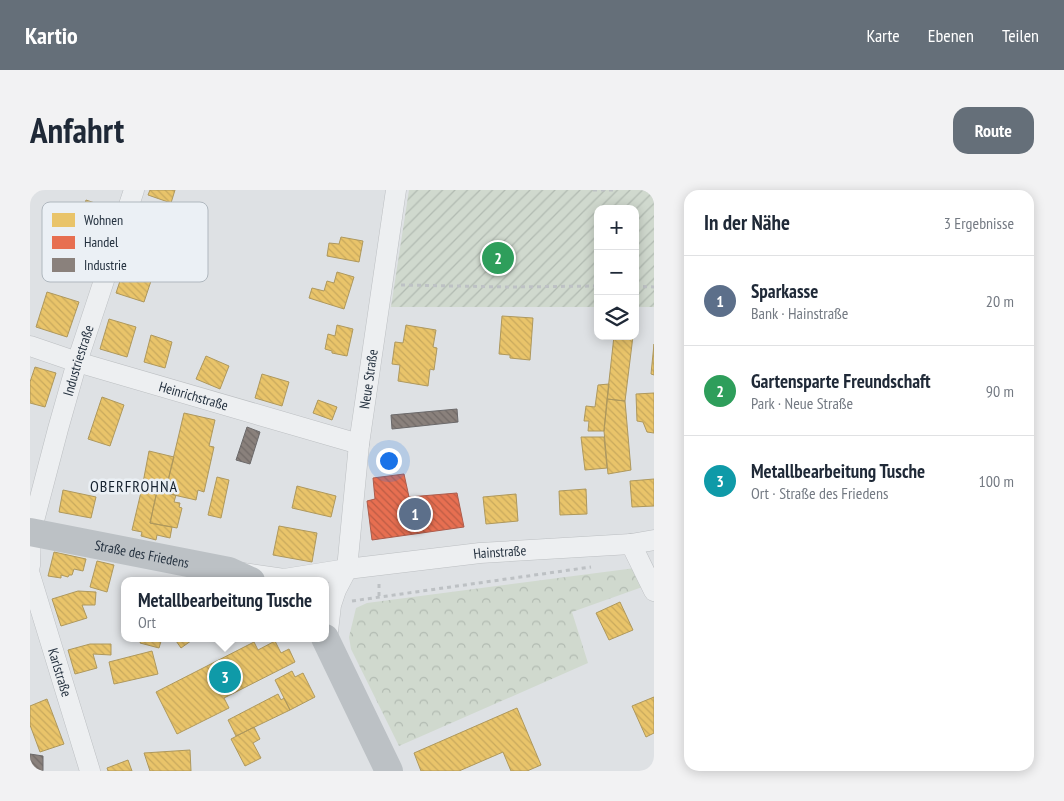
<!DOCTYPE html>
<html lang="de">
<meta charset="utf-8">
<style>
:root{--surface:#fff;--page:#f2f2f3;--text:#1f2937;--muted:#747a83;--line:#e0e1e3;--accent:#656f79}
body{margin:0;font-family:"PT Sans Narrow",sans-serif;background:var(--page);color:var(--text)}
.controls{position:absolute;right:15px;top:15px;display:grid;overflow:hidden;border-radius:10px;box-shadow:0 2px 12px #0003}
.controls button{width:45px;height:45px;display:grid;place-items:center;padding:0;border:0;border-bottom:1px solid var(--line);background:var(--surface);color:var(--text);font:25px sans-serif}
.you{position:absolute;left:358px;top:270px;width:18px;height:18px;margin:-12px;border:4px solid #fff;border-radius:50%;background:#1a73e8;box-shadow:0 0 0 8px #1a73e833}
.badge{display:grid;place-items:center;width:32px;height:32px;border-radius:50%;background:var(--accent);color:#fff;font-size:16px;font-weight:700}
.pin{position:absolute;translate:-50% -50%;border:2px solid #fff;box-shadow:0 1px 5px #0006}
.popup{position:absolute;left:91px;top:387px;width:208px;height:65px;box-sizing:border-box;display:grid;place-content:center;border-radius:10px;background:var(--surface);filter:drop-shadow(0 1px 4px #0005);font-size:16px;white-space:nowrap;color:var(--muted)}
.popup b{font-size:19px;color:var(--text)}
.popup::after{content:'';position:absolute;left:50%;top:100%;margin-left:-10px;border:10px solid transparent;border-top-color:var(--surface)}
.list{margin:0;padding:0;list-style:none}
h2{display:flex;justify-content:space-between;align-items:center;height:65px;margin:0;padding:0 20px;font-size:21px}
h2 small{font-size:16px;font-weight:400;color:var(--muted)}
.list li{display:grid;grid-template-columns:32px 1fr auto;gap:15px;align-items:center;box-sizing:border-box;height:90px;padding:0 20px;border-top:1px solid var(--line)}
.list b{display:block;font-size:19px;white-space:nowrap}
.list p{margin:0;font-size:16px;white-space:nowrap;color:var(--muted)}
.list em{font-size:16px;font-style:normal;color:var(--muted)}
.icon{flex:none;width:28px;height:28px;fill:none;stroke:currentColor;stroke-width:2;stroke-linecap:round;stroke-linejoin:round}
.map{position:relative;flex:none;width:624px;height:581px;overflow:hidden;border-radius:15px}
header{display:flex;align-items:center;gap:30px;box-sizing:border-box;height:70px;padding:0 25px;background:var(--accent);color:#fff}
header strong{font-size:24px}
nav{display:flex;gap:28px;margin-inline-start:auto;font-size:18px}
.intro{display:flex;align-items:center;justify-content:space-between;box-sizing:border-box;height:120px;padding:0 30px}
h1{margin:0;font-size:35px}
.button{padding:12px 22px;border-radius:15px;background:var(--accent);color:#fff;font-size:18px;font-weight:700}
main{display:flex;gap:30px;padding:0 30px}
aside{flex:1;background:var(--surface);border-radius:15px;box-shadow:0 2px 12px #0003}
.map>svg:first-child{display:block}
.forest{fill:url(#forest-crowns)}
.garden{fill:url(#garden-furrows)}
.homes{fill:url(#homes-back-hatch);stroke:#ae985d}
.shops{fill:url(#shops-back-hatch);stroke:#ac5c4c}
.industry{fill:url(#industry-back-hatch);stroke:#6b696a}
.lines{fill:none;stroke-linecap:round;stroke-linejoin:round}
.street-casing{stroke:#bcbfc2;stroke-width:21}
.path{stroke:#bdc1c4;stroke-width:3;stroke-dasharray:4 4;stroke-linecap:butt}
.street{stroke:#edeff1;stroke-width:20}
.secondary{stroke:#bcc1c5;stroke-width:28}
.labels{text-anchor:middle;stroke-width:5;stroke-linejoin:round;paint-order:stroke}
.street-label{font-size:14px;fill:#24313f;stroke:#ebf0f5}
.quarter-label{font-size:16px;letter-spacing:1px;fill:#16222f;stroke:#ebf0f5}
.key{fill:#ebf0f5;stroke:#afb7be;stroke-width:1}
.key-label{font-size:14px;fill:#24313f}
</style>
<header>
<strong>Kartio</strong>
<nav><a>Karte</a><a>Ebenen</a><a>Teilen</a></nav>
</header>
<div class="intro"><h1>Anfahrt</h1><a class="button">Route</a></div>
<main>
<div class="map">
<svg width="624" height="581" viewBox="0 0 624 581">
<defs>
<pattern id="forest-crowns" width="20" height="18" patternUnits="userSpaceOnUse" patternTransform="scale(1.25)"><rect width="20" height="18" fill="#d0d9ce"/><path d="M2 6a3 3 0 1 1 6 0M12 15a3 3 0 1 1 6 0" fill="none" stroke="#b2bbb2"/></pattern>
<pattern id="garden-furrows" width="10" height="10" patternUnits="userSpaceOnUse" patternTransform="scale(1.25)"><rect width="10" height="10" fill="#d0d9ce"/><path d="M-1 1l2-2M0 10L10 0M9 11l2-2" fill="none" stroke="#b2bbb2"/></pattern>
<pattern id="homes-back-hatch" width="6" height="6" patternUnits="userSpaceOnUse" patternTransform="scale(1.25)"><rect width="6" height="6" fill="#e9c46a"/><path d="M-1 5l2 2M0 0l6 6M5-1l2 2" fill="none" stroke="#c8a95d"/></pattern>
<pattern id="shops-back-hatch" width="6" height="6" patternUnits="userSpaceOnUse" patternTransform="scale(1.25)"><rect width="6" height="6" fill="#e76f51"/><path d="M-1 5l2 2M0 0l6 6M5-1l2 2" fill="none" stroke="#bb5c45"/></pattern>
<pattern id="industry-back-hatch" width="6" height="6" patternUnits="userSpaceOnUse" patternTransform="scale(1.25)"><rect width="6" height="6" fill="#8a817c"/><path d="M-1 5l2 2M0 0l6 6M5-1l2 2" fill="none" stroke="#716a67"/></pattern>
</defs>
<rect width="100%" height="100%" fill="#dee1e4"/>
<!-- forest -->
<path class="forest" d="M613,377L618,395L542,422L558,473L369,556L321,459L319,447L326,418L337,413Z"/>
<!-- garden -->
<path class="garden" d="M379,0H624V117H605V19H568V117H361Z"/>
<!-- homes -->
<path class="homes" d="M120,0H145L141,13L118,5Z
M56,10L71,15L63,38L49,33Z
M109,30L139,40L129,71L99,61Z
M142,32L168,40L161,64L148,59L145,67L132,62Z
M311,47L333,51L329,72L297,66L299,53L309,54Z
M95,76L123,85L114,112L86,103Z
M307,82L324,87L314,119L279,108L282,98L294,101L297,91L304,93Z
M17,102L49,112L37,147L6,137Z
M472,126L503,128L500,170L480,168V165L469,164Z
M79,129L106,137L97,167L70,159Z
M307,135L323,139L317,166L302,163V161L295,159L298,144L305,146Z
M376,135L406,140L403,157L407,158L404,180L400,179L398,196L368,191L370,175L362,174L365,152L373,153Z
M121,145L142,152L135,178L114,172Z
M584,146H603L595,211L577,209Z
M624,154V185L621,184Z
M176,166L199,176L190,199L166,189Z
M5,177L26,183L15,217L0,213V192Z
M232,184L259,192L252,216L225,208Z
M579,194L574,241H558L559,231H554L556,216L565,217L568,195Z
M624,203V243L617,242L613,232L607,231L606,204Z
M72,207L94,215L80,256L58,249Z
M577,209L595,211L601,280L578,284L574,241Z
M288,210L307,217L302,230L283,223Z
M154,223L185,230L179,256L184,257L174,302L168,300L166,310L135,303Z
M551,247H574L577,278L555,280Z
M119,261L144,267L135,303L112,298Z
M187,287L199,290L191,328L178,325Z
M624,289V316L602,317L600,291Z
M267,296L306,306L301,327L262,318Z
M112,298L127,301L120,333L142,337L140,348L127,345L126,350L111,346L112,342L102,340Z
M556,299L557,324L530,325L529,301Z
M33,300L66,307L61,328L29,322Z
M127,301L146,305L144,312L150,313L149,317L152,318L147,338L120,333Z
M486,304L488,331L456,334L453,307Z
M249,336L287,343L282,372L243,365Z
M24,362L56,369L53,381L44,379L42,385H39L38,387L31,385V388L18,386Z
M67,371L84,375L77,402L60,397Z
M48,401L66,402L65,415H52L57,428L31,436L22,409Z
M590,412L603,440L579,450L566,423Z
M112,448H132L129,458L110,453Z
M144,448H165L151,458Z
M245,451L251,463L259,459L265,472L194,508L199,518L147,544L126,502L224,452L228,460Z
M60,454H81V465L63,464L67,478L45,484L38,460Z
M122,461L128,484L84,494L79,472Z
M262,481L265,487L273,483L285,507L260,520L245,490Z
M248,504L251,510L254,508L260,520L206,546L198,530Z
M624,507V543L616,547L602,516Z
M17,509L34,554L10,562L0,535V516Z
M487,518L511,575L497,581H481L473,562L429,581H391L384,563Z
M224,537L230,549L223,553L231,568L215,576L201,549Z
M160,560L161,581H120L114,563Z
M98,570L102,581H78L77,578Z"/>
<!-- shops -->
<path class="shops" d="M374,284L379,307L427,303L434,337L342,350L337,311L345,309L343,288Z"/>
<!-- industry -->
<path class="industry" d="M427,219L428,232L362,239L361,225Z
M217,237L230,242L220,274L206,270Z
M0,564L13,566V581H0Z"/>
<g class="lines">
<!-- street casing -->
<g class="street-casing">
<g id="street">
<path id="s1" d="M0,156L47,172L329,254"/>
<path d="M601,354L624,401"/>
<path id="s2" d="M0,376L1,342L28,239L47,172L104,0"/>
<path id="s3" d="M206,382L254,389L317,379L450,363L601,354L624,350"/>
<path id="s4" d="M0,385L60,581"/>
<path id="s5" d="M297,450L301,415L306,400L317,379L329,254L366,0"/>
</g>
</g>
<!-- path -->
<path class="path" d="M563,0H586
M371,95L479,97L568,96
M605,96L624,97
M349,394V407
M322,411L561,377"/>
<!-- street -->
<use href="#street" class="street"/>
<!-- secondary -->
<g class="secondary">
<path id="s6" d="M0,342L199,381L221,391"/>
<path d="M295,448L359,581"/>
</g>
</g>
<g class="labels">
<!-- street labels -->
<g class="street-label">
<text dy="5" stroke="none"><textPath href="#s2" startOffset="212">Industriestraße</textPath></text>
<text dy="5" stroke="none"><textPath href="#s5" startOffset="266">Neue Straße</textPath></text>
<text dy="5" stroke="none"><textPath href="#s1" startOffset="171">Heinrichstraße</textPath></text>
<text dy="5" stroke="none"><textPath href="#s3" startOffset="266">Hainstraße</textPath></text>
<text dy="5" stroke="none"><textPath href="#s6" startOffset="114">Straße des Friedens</textPath></text>
<text dy="5" stroke="none"><textPath href="#s4" startOffset="102">Karlstraße</textPath></text>
</g>
<!-- quarter labels -->
<g class="quarter-label">
<text x="104" y="302">OBERFROHNA</text>
</g>
</g>
<!-- legend -->
<rect x="12" y="12" width="166" height="80" rx="8" class="key"/>
<rect x="22" y="23" width="23" height="14" fill="#e9c46a"/>
<rect x="22" y="46" width="23" height="13" fill="#e76f51"/>
<rect x="22" y="68" width="23" height="14" fill="#8a817c"/>
<g class="key-label">
<text x="54" y="35">Wohnen</text>
<text x="54" y="57">Handel</text>
<text x="54" y="80">Industrie</text>
</g>
</svg>
<div class="controls">
<button>+</button>
<button>−</button>
<button><svg class="icon" aria-label="layers" viewBox="0 0 24 24"><path d="M12 4l9 5-9 5-9-5zM3 14l9 5 9-5"/></svg></button>
</div>
<div class="you"></div>
<div class="pin badge" style="left:385px;top:324px;background:#5c6f8a">1</div>
<div class="pin badge" style="left:468px;top:68px;background:#2e9e5b">2</div>
<div class="pin badge" style="left:195px;top:487px;background:#0f9aa8">3</div>
<div class="popup"><b>Metallbearbeitung Tusche</b>Ort</div>
</div>
<aside>
<h2>In der Nähe<small>3 Ergebnisse</small></h2>
<ul class="list">
<li><span class="badge" style="background:#5c6f8a">1</span><div><b>Sparkasse</b><p>Bank · Hainstraße</p></div><em>20 m</em></li>
<li><span class="badge" style="background:#2e9e5b">2</span><div><b>Gartensparte Freundschaft</b><p>Park · Neue Straße</p></div><em>90 m</em></li>
<li><span class="badge" style="background:#0f9aa8">3</span><div><b>Metallbearbeitung Tusche</b><p>Ort · Straße des Friedens</p></div><em>100 m</em></li>
</ul>
</aside>
</main>
